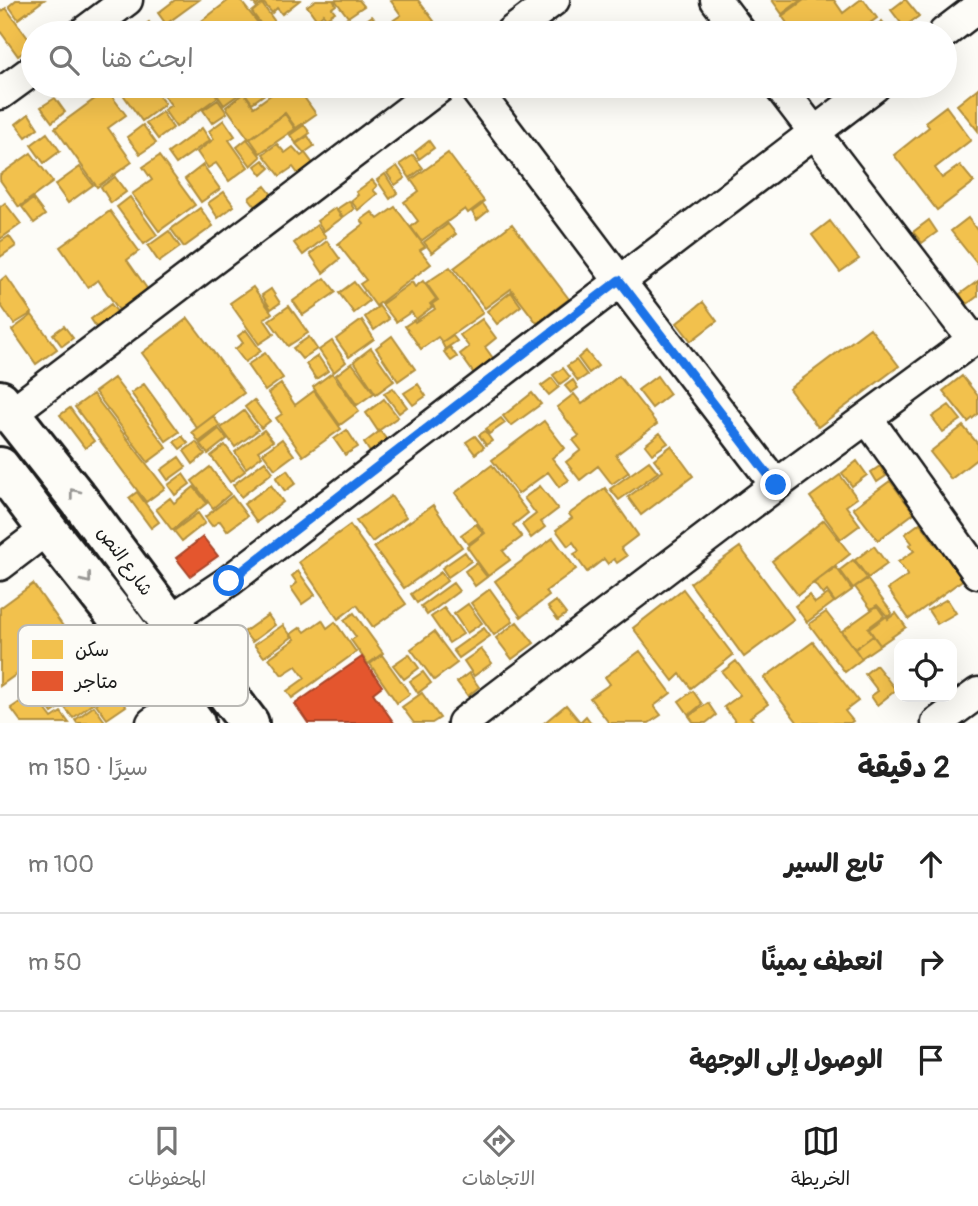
<!DOCTYPE html>
<html lang="ar">
<meta charset="utf-8">
<style>
:root{--surface:#fff;--page:#f6f6f6;--text:#222;--muted:#767676;--line:#e0e0e0;--accent:#1c1c1c}
body{margin:0;font-family:Pangolin,"Playpen Sans Arabic",sans-serif;background:var(--page);color:var(--text);direction:rtl}
.controls{position:absolute;right:21px;bottom:21px;display:grid;overflow:hidden;border-radius:14px;box-shadow:0 7px 28px #0002}
.controls button{width:63px;height:63px;display:grid;place-items:center;padding:0;border:0;border-bottom:2px solid var(--line);background:var(--surface);color:var(--text);font:35px sans-serif}
.stop{position:absolute;width:21px;height:21px;margin:-16px;border:5px solid #1a73e8;border-radius:50%;background:#fff}
.stop.end{background:#1a73e8;border-color:#fff;box-shadow:0 2px 7px #0008}
.list{margin:0;padding:0;list-style:none}
h2{display:flex;justify-content:space-between;align-items:center;height:91px;margin:0;padding:0 28px;font-size:30px}
h2 small{font-size:23px;font-weight:400;color:var(--muted)}
.list li{display:grid;grid-template-columns:46px 1fr auto;gap:21px;align-items:center;box-sizing:border-box;height:98px;padding:0 28px;border-top:2px solid var(--line)}
.list b{display:block;font-size:26px;white-space:nowrap}
.list em{font-size:23px;font-style:normal;color:var(--muted)}
.icon{flex:none;width:38px;height:38px;fill:none;stroke:currentColor;stroke-width:2;stroke-linecap:round;stroke-linejoin:round}
.map{position:relative;flex:none;width:978px;height:723px;overflow:hidden;direction:ltr}
.search{position:absolute;background:var(--surface);box-shadow:0 7px 28px #0002;left:21px;right:21px;top:21px;height:77px;display:flex;align-items:center;gap:18px;box-sizing:border-box;padding:0 24px;border-radius:38px;color:var(--muted);font-size:26px}
.sheet{height:385px;background:var(--surface)}
nav{display:flex;justify-content:space-around;align-items:center;box-sizing:border-box;height:98px;border-top:2px solid var(--line);background:var(--surface);font-size:19px;color:var(--muted)}
nav a{display:grid;justify-items:center;gap:4px}
nav .on{color:var(--accent)}
.map>svg:first-child{display:block}
.homes{fill:#f2c14e;stroke:#b2903f;stroke-width:2}
.shops{fill:#e4572e;stroke:#a84529;stroke-width:2}
.lines{fill:none;stroke-linecap:round;stroke-linejoin:round}
.minor-casing{stroke:#1c1c1c;stroke-width:35}
.secondary-casing{stroke:#1c1c1c;stroke-width:44}
.minor{stroke:#fdfcf7;stroke-width:30}
.secondary{stroke:#fdfcf7;stroke-width:38}
.oneway{stroke:#989794}
.route{stroke:#1a73e8;stroke-width:9}
.labels{text-anchor:middle;stroke-width:7;stroke-linejoin:round;paint-order:stroke}
.street-label{font-size:18px;fill:#1c1c1c;stroke:#fdfcf7}
.key{fill:#fdfcf7;stroke:#bab9b5;stroke-width:2}
.key-label{font-size:19px;fill:#1c1c1c}
</style>
<div class="map">
<svg width="978" height="723" viewBox="0 0 978 723">
<rect width="100%" height="100%" fill="#fdfcf7"/>
<filter id="ink" filterUnits="userSpaceOnUse"><feTurbulence type="fractalNoise" baseFrequency=".0143" numOctaves="2"/><feDisplacementMap in="SourceGraphic" scale="14" xChannelSelector="R" yChannelSelector="G"/><feConvolveMatrix kernelMatrix="1 2 1 2 8 2 1 2 1" color-interpolation-filters="sRGB"/></filter>
<g filter="url(#ink)">
<!-- homes -->
<path class="homes" d="M16,0H44L18,19L9,6Z
M175,0H199L166,24L158,13Z
M229,0H240L261,27L252,33H186Z
M251,0H300L282,14L277,8L272,13L262,1L256,6Z
M316,0H333L336,5L332,8L335,12L326,18L323,14L317,20L307,6Z
M335,0H359L364,6L348,17Z
M393,0H418L434,21L417,33H361L357,27L372,16L382,28L401,15L391,1Z
M772,0H801L782,14Z
M804,0H834L843,13L860,0H864L877,18L859,31L855,25L843,33H794L782,16Z
M904,0H906L919,16L904,27L891,10Z
M262,4L276,23L266,31L252,12Z
M6,8L33,45L18,56L0,31V13Z
M320,18L331,32L329,33H301Z
M346,18L350,23L340,30L336,25Z
M882,21L891,33H866Z
M149,22L157,33H134Z
M352,24L359,33H340Z
M88,86H108L95,96Z
M117,86H151L165,104L142,121Z
M157,86H209L218,97L176,127L164,110L171,105Z
M211,86H237L242,92L224,105Z
M240,86H276L252,103Z
M283,86H296L316,114L296,128L285,113L249,139L226,107L244,93L254,107Z
M317,86H337L324,95Z
M978,88V131L957,105Z
M107,90L126,115L108,128L132,162L97,187L55,128Z
M55,98L65,112L52,122L41,107Z
M218,100L227,113L212,123L203,110Z
M946,106L971,140L935,168L942,178L960,165L974,182L937,210L894,155L929,127L925,122Z
M162,112L173,128L158,139L146,123Z
M29,114L38,128L26,137L16,124Z
M285,114L295,129L260,153L250,139Z
M224,120L235,136L229,140L248,167L229,181L216,163L208,168L197,152L214,139L209,131Z
M143,125L156,143L140,154L127,137Z
M304,125L310,133L296,143L290,135Z
M202,128L210,140L176,164L168,153Z
M47,133L60,151L44,163L31,145Z
M308,136L314,146L304,153L296,144Z
M247,139L261,157L251,166L237,147Z
M429,141L434,148L419,159L415,152Z
M277,144L285,153L293,147L301,156L305,153L314,165L299,175L293,167L280,176L263,154Z
M31,153L53,182L19,207L0,180V175Z
M448,153L484,201L468,213L465,209L421,241L411,227L418,221L404,202L419,191L411,180Z
M413,155L423,168L410,178L400,164Z
M159,156L195,205L159,231L132,194L152,180L143,167Z
M263,160L270,168L262,175L255,166Z
M203,165L220,189L201,202L185,179Z
M397,166L405,178L395,185L387,173Z
M80,167L93,185L68,203L55,185Z
M385,174L397,193L390,199L377,180Z
M115,177L126,192L111,203L101,187Z
M372,180L377,186L373,190L377,194L358,210L351,201L358,195L356,192Z
M265,186L273,196L257,208L249,198Z
M224,192L234,206L218,218L208,203Z
M130,197L157,235L144,244L117,207Z
M33,199L45,215L34,223L22,207Z
M349,201L354,209L343,217L337,209Z
M5,203L21,224L0,239V207Z
M483,204L488,211L477,220L472,212Z
M395,207L425,247L420,250L431,264L376,306L360,284L366,280L338,244L364,224L361,220L372,212L378,219Z
M200,208L213,226L184,247L171,229Z
M335,208L342,218L324,231L317,221Z
M110,211L139,251L127,260L148,290L119,310L98,280L88,287L60,247Z
M968,218L977,230L978,229V265L951,231Z
M929,220L937,232L922,243L913,232Z
M830,221L859,259L840,272L812,235Z
M448,224L456,234L432,253L424,242Z
M512,224L569,299L537,323L511,289L485,308L454,268Z
M317,225L326,237L303,255L294,243Z
M169,231L180,247L159,262L148,246Z
M9,236L16,246L0,257V242Z
M327,241L340,259L323,273L310,254Z
M450,267L483,313L442,342L438,337L421,349L405,326L414,320L415,322L435,309L432,304L438,300L426,283Z
M6,276L32,313L14,324L0,304V281Z
M325,278L336,292L303,315L293,301Z
M423,281L436,299L430,304L432,307L416,319L411,312L396,322L382,304L412,282L415,287Z
M978,281V296L966,305L960,294Z
M354,282L369,301L354,313L339,293Z
M253,287L272,313L264,319L274,334L259,344L230,303Z
M271,289L280,303L271,309L262,295Z
M511,292L521,306L497,324L487,311Z
M703,302L717,321L691,341L677,323Z
M111,304L118,313L97,328L91,319Z
M289,306L308,333L288,346L269,320Z
M379,306L389,319L374,330L365,317Z
M32,315L57,349L36,364L12,330Z
M188,318L244,393L197,428L142,353Z
M482,319L496,338L485,347L495,361L475,375L460,354L469,347L460,335Z
M362,320L374,339L349,357L336,339Z
M64,326L73,338L62,346L53,334Z
M870,328L899,366L818,427L789,389Z
M246,330L261,351L245,362L235,349L243,343L238,336Z
M392,336L415,369L398,381L376,348Z
M453,336L457,341L445,349L442,343Z
M309,337L317,349L302,359L293,348Z
M332,341L346,362L334,372L319,350Z
M450,347L457,357L451,361L444,352Z
M371,348L394,381L376,394L354,361Z
M586,351L598,366L589,373L578,358Z
M265,353L283,378L265,391L247,365Z
M318,356L328,371L316,379L306,364Z
M576,360L587,375L578,381L567,366Z
M352,363L374,393L357,405L336,375Z
M563,368L570,377L560,384L553,375Z
M332,373L359,411L340,425L313,387Z
M619,376L657,424L616,455L629,472L612,484L598,466L580,480L566,462L581,450L573,440L579,436L557,407L574,394L582,404Z
M657,376L670,394L652,408L638,390Z
M962,376L978,396V414L968,422L943,391Z
M114,378L167,448L148,462L95,392Z
M552,378L559,387L549,395L541,386Z
M573,380L578,388L571,393L565,386Z
M144,384L179,432L166,441L131,393Z
M281,384L295,405L314,391L341,429L303,456L276,418L282,414L268,393Z
M418,384L426,396L413,405L404,393Z
M393,388L407,407L399,413L384,393Z
M532,393L541,404L511,426L503,416Z
M93,394L165,488L146,502L75,407Z
M384,399L398,417L378,431L366,413Z
M254,400L270,421L261,428L245,407Z
M949,405L961,420L943,432L932,417Z
M70,408L94,441L85,448L60,415Z
M244,411L258,430L235,447L221,428Z
M213,416L220,426L199,442L192,432Z
M501,418L505,423L489,434L486,429Z
M544,421L565,448L552,458L569,480L559,487L548,472L518,494L492,460Z
M963,426L978,444V458L951,479L930,452Z
M219,429L227,439L208,454L200,444Z
M264,430L273,441L258,451L262,456L246,468L235,452Z
M347,430L358,447L345,455L334,439Z
M380,431L387,440L370,452L364,443Z
M485,431L492,441L486,445L479,435Z
M660,433L668,443L652,454L645,445Z
M182,436L188,443L180,449L174,442Z
M475,436L484,447L475,454L466,442Z
M282,439L294,455L275,469L263,453Z
M196,442L205,454L193,464L184,451Z
M225,445L245,471L230,482L211,456Z
M671,446L693,476L641,515L628,497L663,471L654,459Z
M179,457L186,467L168,480L161,470Z
M265,461L273,472L241,497L233,485Z
M649,461L658,472L619,500L610,489Z
M857,461L867,475L852,486L842,473Z
M492,465L528,513L513,525L522,537L503,551L510,560L488,576L467,547L485,533L455,493Z
M880,466L886,476L877,482L871,472Z
M210,467L230,494L213,508L192,481Z
M287,470L296,483L285,491L276,478Z
M183,474L190,484L175,495L168,485Z
M840,475L857,498L846,506L860,525L841,539L810,497Z
M890,481L914,513L878,540L853,508Z
M271,485L283,502L257,522L244,504Z
M540,486L558,509L541,522L545,527L531,538L522,525L536,514L524,498Z
M194,487L207,503L172,530L156,509L170,498L174,503Z
M605,488L638,535L621,548L627,556L617,563L614,559L608,564L604,559L587,572L574,554L579,551L573,542L568,546L556,530L572,518L569,514Z
M137,492L159,522L151,528L129,498Z
M232,496L247,516L227,531L220,521L212,526L205,517Z
M391,496L406,517L372,542L356,521Z
M433,505L462,547L404,588L374,547Z
M198,513L205,523L182,541L174,531Z
M824,520L850,554L798,595L772,561Z
M920,523L936,545L939,542L965,578L909,619L888,589L908,575L898,562L914,551L909,545L912,543L905,534Z
M476,524L483,533L468,544L461,535Z
M350,525L406,604L373,627L357,605L338,619L299,562Z
M553,538L576,569L546,591L549,596L521,617L495,581Z
M874,546L887,564L868,578L855,560Z
M740,547L794,620L744,657L690,583Z
M465,552L471,561L448,577L442,568Z
M853,560L867,578L853,588L840,570Z
M476,563L487,577L475,586L465,571Z
M836,567L852,590L835,602L827,591L823,595L814,583Z
M298,571L315,595L302,604L291,588L297,583L292,576Z
M441,572L447,581L417,603L411,594Z
M867,579L892,613L888,617L877,605L871,609L855,587Z
M453,583L459,591L427,615L421,606Z
M33,584L70,636L0,686V608Z
M490,589L513,621L494,635L471,603Z
M683,589L733,655L691,688L680,674L673,681L633,628Z
M828,594L834,602L807,622L795,606L809,595L815,603Z
M947,599L956,613L937,624L928,610Z
M556,601L566,614L558,620L548,607Z
M468,604L482,623L467,633L454,614Z
M877,606L884,616L868,628L873,636L855,649L842,631Z
M444,608L463,634L449,643L431,617Z
M826,612L862,659L845,672L809,624Z
M354,613L383,653L368,664L351,640L356,637L344,620Z
M896,613L906,627L880,645L869,629L887,616L888,619Z
M268,615L275,625L252,642L244,632Z
M322,620L327,628L335,622L356,652L292,698L287,691L305,678L296,666L282,675L269,658L295,639L291,634L301,627L305,632Z
M517,622L534,643L512,659L496,638Z
M283,625L292,637L264,657L254,645Z
M484,628L490,636L459,658L453,650Z
M434,632L457,663L434,680L411,649Z
M873,636L880,645L861,658L855,649Z
M813,642L858,701L845,711L853,721L850,723H798L764,678Z
M481,649L492,663L474,676L464,661Z
M640,651L671,693L654,706L661,715L649,723H609L590,698L610,684L605,677Z
M409,654L419,668L404,679L393,665Z
M382,655L410,694L397,703L370,664Z
M736,661L768,704L750,717L755,723H735L736,722L724,707L740,695L722,672Z
M876,665L896,690L877,705L871,696L878,691L865,674Z
M423,672L431,683L418,693L410,681Z
M469,673L479,687L468,696L457,682Z
M107,678L114,688L73,718L65,708Z
M48,680L65,704L52,713L35,689Z
M115,690L126,706L107,719L96,704Z
M693,691L702,704L689,715L679,701Z
M33,693L52,718L61,712L69,723H22L11,708Z
M422,693L440,718L432,723H414L402,707Z
M708,703L716,715L706,723H694L689,716Z
M566,705L580,722L586,716L591,723H544Z
M94,706L106,723H77L75,720Z"/>
<!-- shops -->
<path class="shops" d="M203,537L218,556L190,576L176,558Z
M362,657L382,686L373,693L394,723H308L295,704Z"/>
<g class="lines">
<!-- minor casing -->
<g class="minor-casing">
<path id="minor" d="M716,0L741,33
M83,33L127,0
M510,33L554,0
M944,33L978,7
M473,86L619,280L776,485
M779,86L973,340
M0,94L33,70
M10,414L441,86
M867,418L978,573
M0,565L47,529
M169,621L229,581L875,86
M152,723L166,713L180,705
M463,723L776,485L978,336
M937,723L978,693"/>
</g>
<!-- secondary casing -->
<g class="secondary-casing">
<path id="secondary" d="M0,400L79,500L169,621L212,674L249,723
M0,467L47,529L119,620L195,723"/>
</g>
<!-- minor -->
<use href="#minor" class="minor"/>
<!-- secondary -->
<use href="#secondary" class="secondary"/>
</g>
<!-- one-way arrows -->
<defs><path id="oneway-chevron" d="M-2-3.5L2.5 0L-2 3.5" fill="none" stroke-width="1.6" stroke-linecap="round" stroke-linejoin="round" transform="scale(1.75)"/></defs>
<g class="oneway">
<use href="#oneway-chevron" transform="translate(74 493) rotate(-128)"/>
<use href="#oneway-chevron" transform="translate(87 579) rotate(51)"/>
</g>
</g>
<g class="lines" filter="url(#ink)">
<!-- route -->
<path class="route" d="M229,581L619,280L776,485"/>
</g>
<g class="labels">
<!-- street labels -->
<g class="street-label">
<text transform="translate(125 561) rotate(54)" y="6">شارع النص</text>
</g>
</g>
<!-- legend -->
<rect x="18" y="625" width="230" height="81" rx="10" class="key"/>
<rect x="32" y="640" width="31" height="19" fill="#f2c14e"/>
<rect x="32" y="671" width="31" height="20" fill="#e4572e"/>
<g class="key-label">
<text x="75" y="656">سكن</text>
<text x="75" y="688">متاجر</text>
</g>
</svg>
<div class="controls">
<button><svg class="icon" aria-label="locate" viewBox="0 0 24 24"><circle cx="12" cy="12" r="6"/><path d="M12 2v4M12 18v4M2 12h4M18 12h4"/></svg></button>
</div>
<div class="stop" style="left:229px;top:581px"></div>
<div class="stop end" style="left:776px;top:485px"></div>
<div class="search"><svg class="icon" aria-label="search" viewBox="0 0 24 24"><circle cx="10" cy="10" r="6"/><path d="M15 15l6 6"/></svg>ابحث هنا</div>
</div>
<section class="sheet">
<h2>2 دقيقة<small>سيرًا · 150 m</small></h2>
<ul class="list">
<li><svg class="icon" aria-label="ahead" viewBox="0 0 24 24"><path d="M12 20V5M6 11l6-6 6 6"/></svg><div><b>تابع السير</b></div><em>100 m</em></li>
<li><svg class="icon" aria-label="right" viewBox="0 0 24 24"><path d="M7 20v-9h11M14 6l5 5-5 5"/></svg><div><b>انعطف يمينًا</b></div><em>50 m</em></li>
<li><svg class="icon" aria-label="arrive" viewBox="0 0 24 24"><path d="M6 21V4h12l-3 4 3 4H6"/></svg><div><b>الوصول إلى الوجهة</b></div></li>
</ul>
</section>
<nav>
<a class="on"><svg class="icon" aria-label="map" viewBox="0 0 24 24"><path d="M3 6l6-2 6 2 6-2v14l-6 2-6-2-6 2zM9 4v14M15 6v14"/></svg>الخريطة</a>
<a><svg class="icon" aria-label="directions" viewBox="0 0 24 24"><path d="M12 3l9 9-9 9-9-9zM9 14v-3h6M13 9l2 2-2 2"/></svg>الاتجاهات</a>
<a><svg class="icon" aria-label="saved" viewBox="0 0 24 24"><path d="M7 4h10v16l-5-4-5 4z"/></svg>المحفوظات</a>
</nav>
